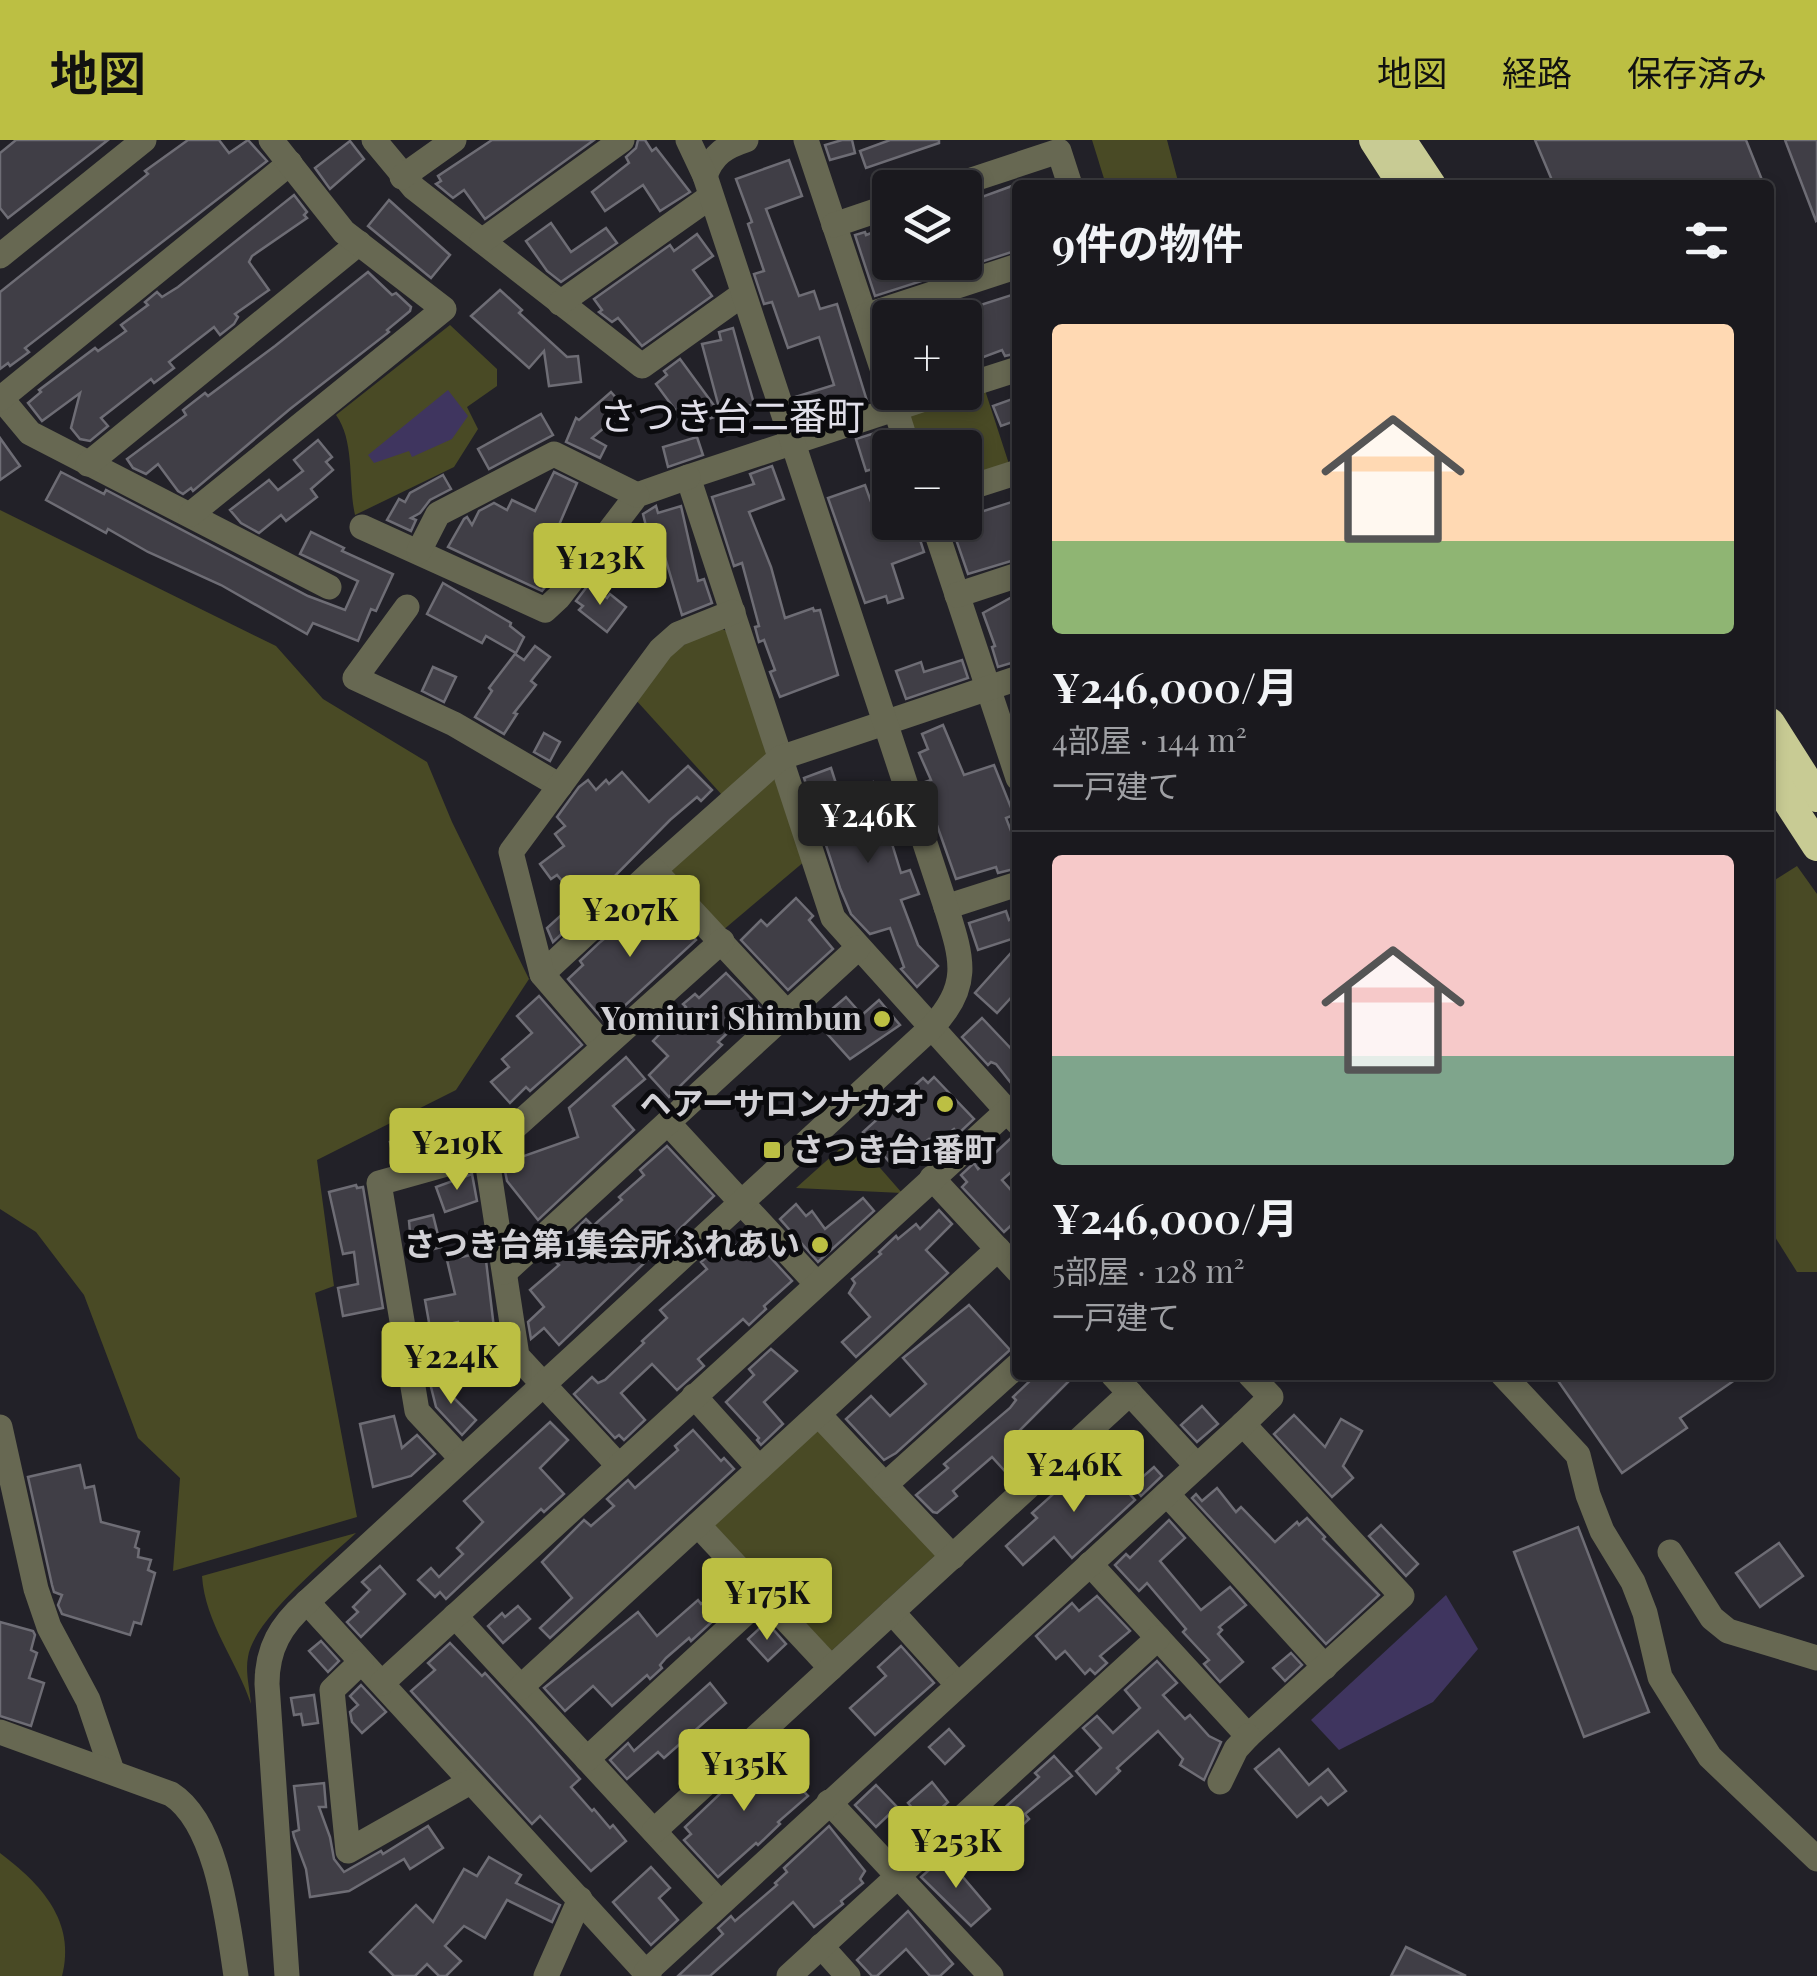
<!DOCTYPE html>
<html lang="ja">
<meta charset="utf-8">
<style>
body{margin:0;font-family:"Playfair Display","Noto Sans JP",serif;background:#27262b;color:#f1f3f6;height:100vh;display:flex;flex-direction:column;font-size:38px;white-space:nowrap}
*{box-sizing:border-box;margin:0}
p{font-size:32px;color:#9fa0a4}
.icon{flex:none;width:55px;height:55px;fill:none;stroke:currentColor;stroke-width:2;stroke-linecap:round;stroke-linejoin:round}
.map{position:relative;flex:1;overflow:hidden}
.details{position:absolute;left:1012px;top:40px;width:762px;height:1200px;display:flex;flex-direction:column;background:#1a191e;border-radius:10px;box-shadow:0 5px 15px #0003,0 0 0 2px #38383c}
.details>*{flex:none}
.tools{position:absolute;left:872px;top:30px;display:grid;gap:20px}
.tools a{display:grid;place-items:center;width:110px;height:110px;border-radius:10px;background:#1a191e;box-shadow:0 5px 15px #0003,0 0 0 2px #38383c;font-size:50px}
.price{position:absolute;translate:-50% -85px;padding:0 22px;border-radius:10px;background:#bcbf43;color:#111;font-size:32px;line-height:65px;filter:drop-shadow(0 2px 5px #0008)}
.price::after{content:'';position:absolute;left:50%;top:60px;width:30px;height:22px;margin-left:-15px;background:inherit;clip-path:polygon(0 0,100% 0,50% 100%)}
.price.current{background:#222;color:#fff}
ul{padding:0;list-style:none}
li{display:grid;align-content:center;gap:20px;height:530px;padding:0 40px}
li+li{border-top:2px solid #38383c}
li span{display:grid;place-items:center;height:310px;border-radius:10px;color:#555}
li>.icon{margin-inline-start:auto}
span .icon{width:180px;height:180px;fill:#fffc;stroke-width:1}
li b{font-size:42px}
h2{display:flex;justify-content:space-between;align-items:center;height:120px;padding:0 40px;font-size:42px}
header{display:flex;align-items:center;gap:60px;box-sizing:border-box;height:140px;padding:0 50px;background:#bcbf43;color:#111}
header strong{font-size:48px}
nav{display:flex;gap:55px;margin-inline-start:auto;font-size:35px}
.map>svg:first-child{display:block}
.green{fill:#494a25}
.water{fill:#3f355f}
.building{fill:#403e46;stroke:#6e6d75;stroke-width:2.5}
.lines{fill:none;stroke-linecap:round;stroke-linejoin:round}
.minor{stroke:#676852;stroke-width:25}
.highway{stroke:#c8cb94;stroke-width:30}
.poi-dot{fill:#bcbf43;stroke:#0b0b0e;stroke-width:4}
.labels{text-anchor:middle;stroke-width:10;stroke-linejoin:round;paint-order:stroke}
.poi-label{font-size:32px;font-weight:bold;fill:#d2d1d6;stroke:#0b0b0e;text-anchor:end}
.quarter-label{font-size:38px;fill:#e1dfe9;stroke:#0b0b0e}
</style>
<header>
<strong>地図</strong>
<nav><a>地図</a><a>経路</a><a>保存済み</a></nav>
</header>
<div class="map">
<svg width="1817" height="1836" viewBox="0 0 1817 1836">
<rect width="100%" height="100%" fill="#222128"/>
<g class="green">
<path d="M1092 0H1167L1179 45H1106Z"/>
<path d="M450 185 497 229V246L467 267 478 289 454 327 355 375C348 343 355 301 336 275Z"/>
<path d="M984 247 1009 324 965 339V308L918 307 908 279 912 271Z"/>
<path d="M0 370 276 506 323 559 427 622 452 682 529 839 456 950 317 1020 334 1146 315 1153 357 1377 173 1431 180 1338 138 1298 84 1155 36 1092 0 1069Z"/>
<path d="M719 487 728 492 767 610 765 618 722 655 635 559C662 521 677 504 719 487Z"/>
<path d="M770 639 778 641 805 721 722 791 670 730Z"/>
<path d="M1797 726 1817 754V1132H1797L1770 1089V743Z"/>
<path d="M853 997 902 1053 796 1048Z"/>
<path d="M814 1285 939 1412 827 1515 711 1382Z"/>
<path d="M356 1393C328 1419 253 1480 248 1517 245 1532 250 1550 251 1564 237 1521 205 1483 202 1436Z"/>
<path d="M0 1713C41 1744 76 1781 62 1836H0Z"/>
</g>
<g class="water">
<path d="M448 250 468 276 452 299 412 317 409 311 374 323 368 315Z"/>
<path d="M1446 1455 1478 1509 1433 1562 1339 1610 1311 1580Z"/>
</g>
<g class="building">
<path d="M16 0H108L8 78 0 68V13Z"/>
<path d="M188 0H219L229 13 248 0 267 21 25 208 29 212 10 226 8 223 0 229V152L148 34 145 31Z"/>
<path d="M492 0H594L485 79 464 50 453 58 436 44 441 41 438 36Z"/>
<path d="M638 0H645L652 11 656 8 690 52 660 71 643 45 605 71 592 52 629 23 626 17 636 8Z"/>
<path d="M842 0H852L855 13 830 20 825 5Z"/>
<path d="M890 0H939V3L866 28 860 11Z"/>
<path d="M1535 0H1746L1764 45H1554Z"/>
<path d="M1785 0H1817V80L1816 81Z"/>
<path d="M350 1 364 19 330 49 315 28Z"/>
<path d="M789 20 802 56 766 69 799 156 814 151 820 169 837 164 867 261 803 282 795 257 834 245 819 197 788 208 772 162 764 164 754 134 764 131 748 84 752 82 736 39Z"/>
<path d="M1012 46 1013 51 1018 50V110L875 156 855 95 865 92 866 95 890 86V127L902 122H966L965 63Z"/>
<path d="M294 55 307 72 304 75 307 78 252 116 249 122 269 150 235 174 238 177 234 184 220 195 214 187 169 222 174 228 154 243 151 239 101 278 108 286 90 301 80 299 71 288 80 253 42 281 28 263 41 252 39 250 95 208 98 211 126 191 121 185 148 165 145 162 157 152 162 157 178 147Z"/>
<path d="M389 60 450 115 431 138 368 86Z"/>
<path d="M551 83 571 112 606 88 617 103 561 142 547 131 526 101Z"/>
<path d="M697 94 713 116 693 130 712 156 642 206 618 178 612 182 599 172 602 170 594 159 670 105 674 111Z"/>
<path d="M368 132 392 155 396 153 411 167 410 171 387 190 389 192 290 269 193 351 191 348 183 354 178 351 158 324 146 334 133 328 127 319 186 275 183 270 205 253 208 256 275 206Z"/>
<path d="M500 150 522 170 519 173 567 217 578 216 581 242 549 246 544 211 529 228 471 176Z"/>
<path d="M1018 153V213L1005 216 1002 210 965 224V170Z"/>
<path d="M733 188 754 264 687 286 656 244 667 235 664 231 680 219 721 275 702 204 721 200 719 192Z"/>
<path d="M611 252 626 269 592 298 606 306 600 318 566 302 576 278 579 280Z"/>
<path d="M1018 257V280L1001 286 993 266Z"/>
<path d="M541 274 553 295 489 329 478 309Z"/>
<path d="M878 292 880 298 887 296 890 324 866 331 856 299Z"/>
<path d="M697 297 703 315 668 327 663 307Z"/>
<path d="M0 298 20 326 0 340Z"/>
<path d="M318 300 332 317 326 322 333 330 311 349 317 357 286 381 281 375 259 393 241 383 230 370 269 340 278 350 303 331 294 320Z"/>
<path d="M772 326 784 359 749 372 771 427 785 478 813 468 814 471 820 470 838 535 780 557 770 532 775 530 764 500 759 502 755 487 759 486 742 423 734 426 712 357 754 344 750 334Z"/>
<path d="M61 332 104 354 106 350 308 456 345 470 358 441 300 414 311 392 344 408 342 411 393 434 376 471 371 469 358 501 313 483 307 494 221 445 148 412 108 389 106 393 46 360Z"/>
<path d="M554 332 577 343 559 385 573 391 557 423 562 426 542 451 448 407 464 379 467 377 472 385 479 371 494 363 507 370 512 360 535 371Z"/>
<path d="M443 335 451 349 430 360 420 373 411 378 416 380 411 391 387 380 399 359 405 362 410 353Z"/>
<path d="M865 345 884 398 916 387 924 412 892 424 903 458 888 463 886 456 865 463 828 358Z"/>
<path d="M1018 360V419L968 434 950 382H965V377Z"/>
<path d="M656 366 658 373 681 366 698 441 704 439 712 463 682 475 662 407 637 430 622 414 647 390 643 374Z"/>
<path d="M443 443 511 483 510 486 524 497 516 513 486 496 482 503 427 474Z"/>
<path d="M589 444 607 458 610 454 626 467 607 492 579 470 583 466 576 461Z"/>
<path d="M1014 456 1018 465V521L998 527 992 507 995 506 983 473Z"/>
<path d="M535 506 550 517 531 541 536 545 514 573 517 574 504 594 475 577 492 551 489 548 515 514 524 520Z"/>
<path d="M962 520 968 538 906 559 896 531 921 522 924 532Z"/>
<path d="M433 527 456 537 444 562 422 551Z"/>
<path d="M943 585 964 635 994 625 1014 675 1006 678 1018 709V728L998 733 996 727 956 739 922 643 931 640 919 613 928 609 922 594Z"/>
<path d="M544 593 560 602 550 621 534 612Z"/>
<path d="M688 626 712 650 701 661 697 657 670 680 597 754 600 758 553 802 547 788 578 760 557 735 551 739 540 724 564 706 555 694 565 686 557 677 579 647 588 640 596 650 606 640 609 644 622 632 649 662Z"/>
<path d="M831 628 839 653 873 642 901 733 910 730 919 754 901 760 918 805 938 826 917 847 901 829 904 827 890 788 870 794 851 774 840 748 804 638Z"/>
<path d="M796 758 813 776 809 780 833 809 788 850 741 800 761 780 767 786Z"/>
<path d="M658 759 696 800 606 883 568 839 583 825 580 821 599 803 625 782 628 786Z"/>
<path d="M1006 771 1009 780 1018 776V797L978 810 969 783Z"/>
<path d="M1018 805V850L997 873 975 853Z"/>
<path d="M726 833 760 868 746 882 742 879 718 902 722 905 669 957 649 935 668 916 653 901 686 867 683 864 695 854 699 858Z"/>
<path d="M539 856 582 905 530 951 526 947 510 963 491 942 509 927 502 919 532 893 517 876Z"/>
<path d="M846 857 862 875 879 860 900 885 850 919 822 888 837 874 832 869Z"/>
<path d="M982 878 1018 916V952L996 924 991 922 988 925 962 897Z"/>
<path d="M626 917 645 939 613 966 634 990 538 1080 507 1041 505 1031 521 1017 578 997 569 968Z"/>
<path d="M934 937 974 979 958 994 954 989 934 1005 929 999 894 1027 863 992 923 938 928 943Z"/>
<path d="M450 973 461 1003 394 1022 390 1002 429 993 425 980Z"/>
<path d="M1011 998 1018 999V1026L1002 1040 1018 1058V1079L1004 1092 962 1047 967 1042 961 1035 974 1023 978 1029Z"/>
<path d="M667 1006 714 1056 559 1205 544 1188 531 1199 528 1182 544 1167 530 1150 559 1125 555 1121 580 1097 575 1090 586 1079 593 1086 622 1060 619 1057 644 1035 640 1030Z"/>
<path d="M472 1034 477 1061 445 1072 436 1047Z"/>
<path d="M356 1045 357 1048 363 1047 383 1168 343 1176 338 1148 358 1144 354 1112 343 1114 329 1052Z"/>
<path d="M863 1058 874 1071 818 1122 780 1079 796 1064 806 1076 812 1071 825 1089Z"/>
<path d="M939 1070 952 1084 926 1110 948 1133 856 1217 842 1202 870 1177 849 1153 855 1143 852 1139 881 1114 879 1112 896 1096 898 1099 916 1084 920 1089Z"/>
<path d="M433 1075 441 1107 412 1115 409 1081Z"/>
<path d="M749 1094 792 1141 764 1166 766 1169 749 1185 743 1179 698 1219 704 1226 677 1250 652 1224 621 1253 645 1280 624 1300 619 1295 615 1298 574 1254 592 1237 598 1243 605 1240 644 1203 642 1201 667 1178 660 1170 707 1129 701 1122 714 1110 722 1118Z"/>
<path d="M485 1112 498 1222 465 1228 458 1182 430 1188 425 1160 455 1154 447 1120Z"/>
<path d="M969 1165 1010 1210 896 1313 884 1320 846 1279 871 1256 890 1276 926 1244 903 1218Z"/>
<path d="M771 1209 797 1231 764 1262 783 1284 761 1305 757 1300 759 1298 726 1262 754 1235 749 1229Z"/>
<path d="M427 1231 476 1280 462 1295 436 1267Z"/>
<path d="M1036 1235H1075L1018 1292 1039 1315 1012 1339 992 1317 953 1351 957 1356 937 1373 933 1372 916 1355 948 1328 944 1324 1010 1268 1016 1260 1013 1257Z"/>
<path d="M1554 1235H1742L1680 1278 1687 1288 1622 1333Z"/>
<path d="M1202 1266 1218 1284 1197 1302 1181 1285Z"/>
<path d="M1294 1275 1325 1307 1341 1279 1362 1291 1343 1326 1353 1338 1332 1357 1274 1294Z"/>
<path d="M394 1276 402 1308 417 1295 435 1314 411 1336 373 1347 360 1284Z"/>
<path d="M550 1282 568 1300 540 1328 564 1354 544 1372 541 1369 446 1459 440 1452 435 1457 418 1440 431 1428 439 1437 463 1414 457 1408 483 1382 464 1361Z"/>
<path d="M693 1290 721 1321 724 1318 734 1329 550 1498 540 1488 572 1458 542 1422 584 1380 591 1386 614 1366 607 1359 628 1340 635 1348 678 1310 675 1306Z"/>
<path d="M1100 1321 1135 1360 1072 1418 1054 1397 1023 1425 1006 1406 1037 1378 1032 1373 1061 1347 1065 1352Z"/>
<path d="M80 1325 85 1348 94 1346 101 1382 139 1392 135 1407 139 1409 138 1417 151 1420 148 1430 155 1433 141 1484 134 1482 130 1495 62 1474 58 1465 62 1455 54 1452 52 1445 28 1337Z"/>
<path d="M1154 1327 1162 1336 1141 1356 1132 1346Z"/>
<path d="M1217 1348 1236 1372 1241 1367 1275 1402 1297 1382 1299 1385 1307 1378 1325 1397 1323 1399 1379 1455 1326 1504 1192 1358 1196 1354 1202 1361Z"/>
<path d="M1169 1380 1185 1398 1160 1421 1201 1470 1230 1447 1246 1465 1219 1487 1222 1490 1218 1494 1243 1522 1220 1542 1204 1524 1209 1520 1183 1492 1186 1489 1147 1443 1139 1451 1115 1425 1126 1414 1130 1418Z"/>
<path d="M1381 1385 1418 1424 1406 1436 1369 1396Z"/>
<path d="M1578 1387 1649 1572 1584 1597 1514 1412Z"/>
<path d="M1779 1403 1803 1436 1760 1467 1736 1433Z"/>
<path d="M380 1426 405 1454 361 1497 347 1482 358 1472 353 1467 370 1450 362 1442Z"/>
<path d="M727 1441 740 1456 691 1501 689 1498 666 1518 660 1525 662 1528 650 1539 647 1535 612 1566 593 1546 565 1571 544 1548 638 1472 657 1496 698 1460 701 1464Z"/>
<path d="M1097 1456 1130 1491 1100 1516 1107 1523 1095 1534 1090 1529 1085 1534 1065 1511 1056 1519 1036 1496 1072 1463 1079 1471Z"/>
<path d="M518 1466 530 1479 503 1503 488 1486 502 1473 505 1477Z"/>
<path d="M0 1482 33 1491 35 1495 31 1510 37 1513 29 1538 44 1543 31 1586 0 1576Z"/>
<path d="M761 1487 765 1492 771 1487 786 1504 768 1521 748 1499Z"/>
<path d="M321 1501 339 1521 328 1532 309 1511Z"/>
<path d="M450 1503 482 1536 485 1533 531 1583 580 1639 571 1647 592 1671 594 1669 610 1688 613 1685 626 1701 591 1731 540 1676 532 1684 411 1551 435 1530 428 1523Z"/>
<path d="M901 1506 934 1543 875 1595 850 1568 886 1536 878 1527Z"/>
<path d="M1291 1513 1302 1525 1285 1541 1273 1528Z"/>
<path d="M1157 1521 1177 1543 1163 1555 1185 1579 1190 1575 1209 1596 1221 1602 1204 1640 1180 1625 1183 1619 1158 1591 1117 1628 1120 1631 1096 1654 1076 1631 1101 1608 1083 1588 1097 1576 1113 1593 1140 1568 1125 1550Z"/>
<path d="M710 1543 726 1563 664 1618 658 1612 627 1639 610 1620 628 1603 634 1611Z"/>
<path d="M361 1545 386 1572 362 1593 352 1582 350 1572 358 1565 350 1556Z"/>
<path d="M314 1555 318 1583 303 1585 301 1574 294 1575 291 1558Z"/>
<path d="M949 1589 964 1606 945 1624 929 1607Z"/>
<path d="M1279 1609 1309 1645 1328 1629 1346 1651 1328 1665 1321 1657 1297 1677 1255 1629Z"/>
<path d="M765 1611 808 1656 778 1682 780 1684 758 1705 756 1703 718 1737 684 1700 691 1694 685 1687Z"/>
<path d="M1054 1616 1072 1636 1025 1674 1029 1679 1009 1698 992 1679 1039 1637 1035 1633Z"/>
<path d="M932 1642 948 1662 925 1683 908 1663Z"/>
<path d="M324 1643 326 1667H319L330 1697 334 1719 344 1732 381 1711 383 1714 428 1686 443 1708 410 1729 404 1719 349 1751 310 1757 306 1729 294 1697 293 1692 299 1690 294 1646Z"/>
<path d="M876 1645 897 1667 876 1687 855 1665Z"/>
<path d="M829 1686 865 1731 860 1739 863 1743 841 1761 843 1764 814 1787 793 1762 710 1836H678L723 1794 718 1788 731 1776 735 1781 777 1745 775 1743 787 1732 784 1728Z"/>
<path d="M945 1716 990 1769 971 1786 921 1737Z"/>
<path d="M489 1717 521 1735 516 1743 560 1765 552 1782 507 1760 485 1798 464 1786 445 1806 461 1821 446 1836H439L427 1824 415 1836H394L370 1812 416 1765 433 1782 464 1729 477 1736Z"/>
<path d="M651 1727 670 1748 659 1758 678 1780 651 1805 613 1762Z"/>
<path d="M908 1771 953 1824 940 1836H930L906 1809 877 1836H872L857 1820Z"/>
<path d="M1406 1807 1466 1836H1391Z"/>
</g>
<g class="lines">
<g class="minor">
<path d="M374 0 414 48 642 226 743 154"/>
<path d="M806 0 890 252"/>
<path d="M705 36C713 14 725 7 746 0"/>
<path d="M402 37 454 0"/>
<path d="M947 48 1059 11 1070 45"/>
<path d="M834 85 890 66"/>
<path d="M482 101 622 0"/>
<path d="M0 116 144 0"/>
<path d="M560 163 710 57"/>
<path d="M865 176 1018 126"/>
<path d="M965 246 1018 229"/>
<path d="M946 252 688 337 833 778 1018 983"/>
<path d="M891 255 908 308"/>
<path d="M0 257 30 293 329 447"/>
<path d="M0 259 290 23"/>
<path d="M88 324 359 103"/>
<path d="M965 349 1018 332"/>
<path d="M191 374 444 169 344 92 271 0"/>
<path d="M933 382 1018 638"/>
<path d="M362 387 545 470 559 457 637 355 688 337"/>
<path d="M419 411 438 374 554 314 637 355"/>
<path d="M957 455 1018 435"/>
<path d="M407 467 355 538 454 584 560 646"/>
<path d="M654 730 780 618 1018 538"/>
<path d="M946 767 1018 744"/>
<path d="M542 834 654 730 787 873"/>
<path d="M603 905 542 834 511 712 661 509 678 494 733 472"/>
<path d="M668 983 816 1143"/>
<path d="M486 1013 517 1216 619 1326"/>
<path d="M932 1038 1018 1131"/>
<path d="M505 1132 858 808"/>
<path d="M1113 1235 1197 1326"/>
<path d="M1503 1235 1578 1315 1588 1355 1602 1391 1633 1442 1645 1473 1660 1537 1710 1617 1817 1719"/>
<path d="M694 1256 759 1328"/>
<path d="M819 1275 953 1417"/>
<path d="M0 1287 36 1449 49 1487 88 1560 112 1631"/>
<path d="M462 1319 417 1271 379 1043 486 1013 722 801"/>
<path d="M885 1345 1018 1225"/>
<path d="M1167 1354 1325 1527"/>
<path d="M698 1385 831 1528"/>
<path d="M1670 1412 1712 1478 1728 1491 1817 1518"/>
<path d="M1090 1424 1248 1596 1402 1456 1243 1284"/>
<path d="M307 1462 649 1836"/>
<path d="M892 1472 958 1545"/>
<path d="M455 1476 720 1763"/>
<path d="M361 1522 332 1550 348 1711 470 1642"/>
<path d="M382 1543 1007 971"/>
<path d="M521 1547 998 1109"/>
<path d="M0 1592 171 1654C218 1684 228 1784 236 1836"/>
<path d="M587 1619 764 1456"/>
<path d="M1220 1642 1236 1609 1248 1596"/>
<path d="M829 1662 991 1836"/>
<path d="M654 1691 1130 1253"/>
<path d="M821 1806 848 1836"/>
<path d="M646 1832 1243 1284 1271 1257 1250 1235"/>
<path d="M287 1836 267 1544C267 1508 281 1485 307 1462L931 888C972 846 962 818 946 767L705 36 688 0"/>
<path d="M546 1836 580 1759"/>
<path d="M789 1836 1158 1498"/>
</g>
<g class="highway">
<path d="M1374 0 1403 45"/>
<path d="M1401 0 1431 45"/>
<path d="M1770 583 1817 657"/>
<path d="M1770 634 1817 706"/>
</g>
</g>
<g class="poi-dot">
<circle cx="882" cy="879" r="10"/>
<circle cx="945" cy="964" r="10"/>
<rect x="762" y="1000" width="20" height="20" rx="5"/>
<circle cx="820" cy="1105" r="10"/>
</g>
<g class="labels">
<g class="poi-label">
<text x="862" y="890">Yomiuri Shimbun</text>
<text x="925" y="975">ヘアーサロンナカオ</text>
<text x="792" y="1021" text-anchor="start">さつき台1番町</text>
<text x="800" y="1116">さつき台第1集会所ふれあい</text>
</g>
<g class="quarter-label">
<text x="732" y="290">さつき台二番町</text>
</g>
</g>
</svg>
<div class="tools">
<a><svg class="icon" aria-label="layers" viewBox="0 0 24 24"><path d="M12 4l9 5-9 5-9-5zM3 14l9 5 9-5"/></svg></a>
<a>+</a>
<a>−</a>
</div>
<b class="price" style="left:600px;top:468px">¥123K</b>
<b class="price current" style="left:868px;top:726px">¥246K</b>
<b class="price" style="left:630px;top:820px">¥207K</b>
<b class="price" style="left:457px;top:1053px">¥219K</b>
<b class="price" style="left:451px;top:1267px">¥224K</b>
<b class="price" style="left:1074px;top:1375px">¥246K</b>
<b class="price" style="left:767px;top:1503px">¥175K</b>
<b class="price" style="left:744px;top:1674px">¥135K</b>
<b class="price" style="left:956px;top:1751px">¥253K</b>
<section class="details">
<h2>9件の物件<svg class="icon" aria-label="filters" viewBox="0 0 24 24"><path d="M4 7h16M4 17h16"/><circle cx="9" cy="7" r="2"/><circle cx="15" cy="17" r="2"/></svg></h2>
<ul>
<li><span style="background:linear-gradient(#ffd9b3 70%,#8fb573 0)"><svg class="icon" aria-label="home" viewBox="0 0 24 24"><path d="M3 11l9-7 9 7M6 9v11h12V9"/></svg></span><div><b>¥246,000/月</b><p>4部屋 · 144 m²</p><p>一戸建て</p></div></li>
<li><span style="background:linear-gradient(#f6c9c9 65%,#7fa58c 0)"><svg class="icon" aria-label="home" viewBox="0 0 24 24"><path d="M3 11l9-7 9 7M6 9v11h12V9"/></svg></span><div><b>¥246,000/月</b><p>5部屋 · 128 m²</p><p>一戸建て</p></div></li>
</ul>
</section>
</div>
